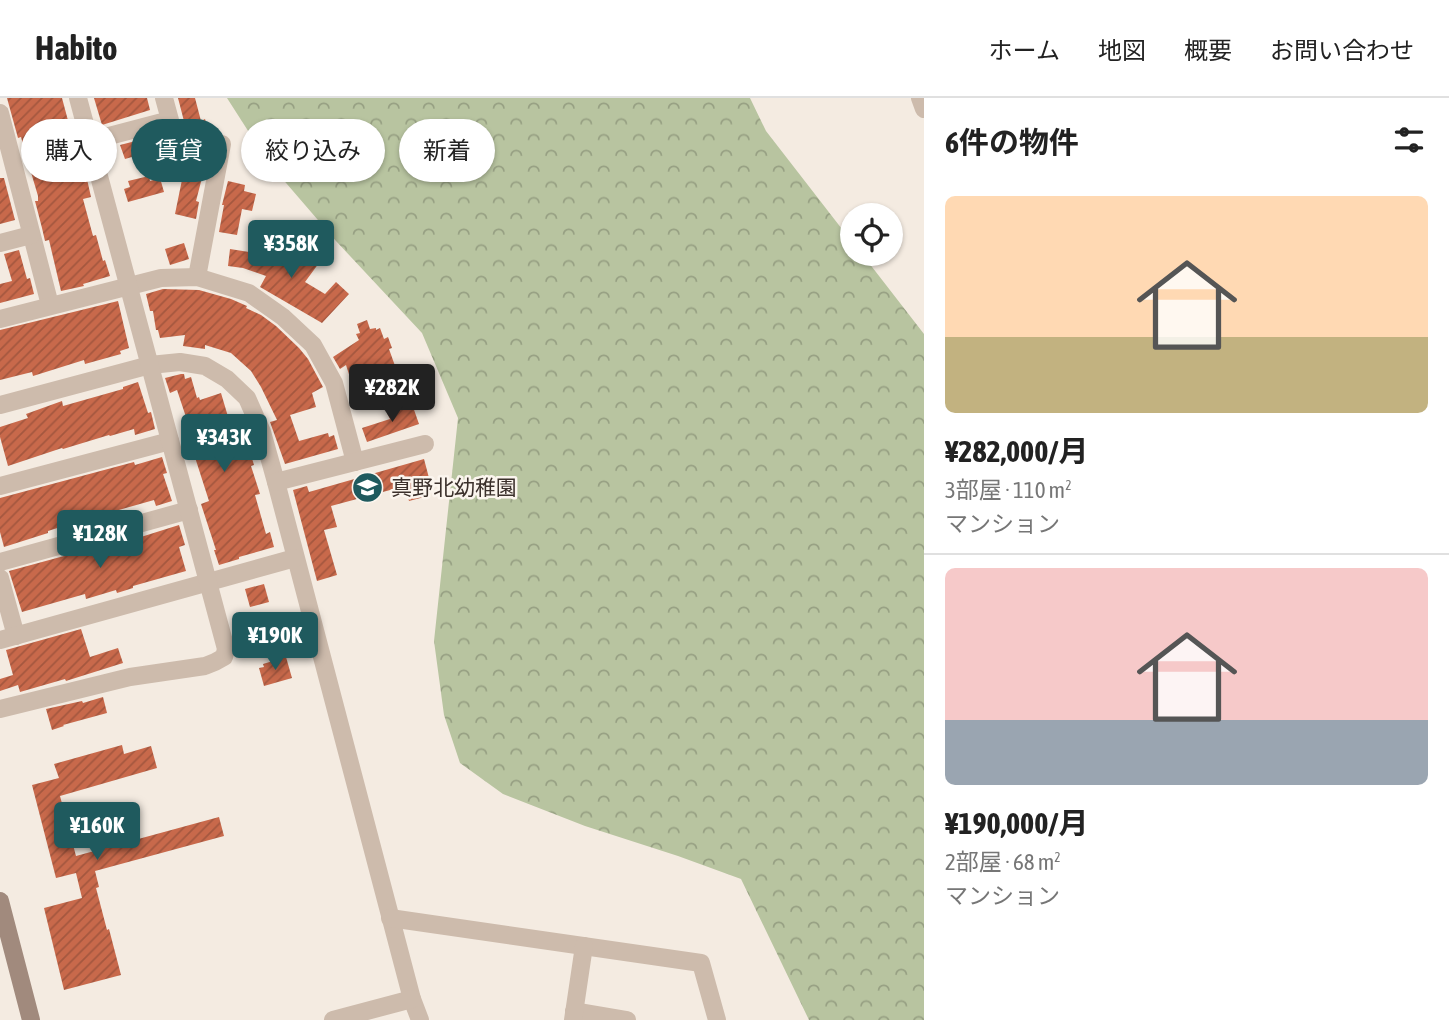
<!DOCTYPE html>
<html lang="ja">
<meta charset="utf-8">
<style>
body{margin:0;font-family:"Asap Condensed","Noto Sans JP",sans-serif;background:#f2f2f2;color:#222;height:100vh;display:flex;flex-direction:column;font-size:26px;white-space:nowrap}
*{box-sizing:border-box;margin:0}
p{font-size:23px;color:#767676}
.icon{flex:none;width:38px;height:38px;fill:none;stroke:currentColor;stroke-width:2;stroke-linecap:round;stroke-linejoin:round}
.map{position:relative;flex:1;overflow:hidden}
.drawer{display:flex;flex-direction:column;background:#fff;width:525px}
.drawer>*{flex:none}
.guide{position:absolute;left:21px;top:21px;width:665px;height:63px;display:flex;gap:14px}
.buttons{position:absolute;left:840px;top:105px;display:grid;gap:14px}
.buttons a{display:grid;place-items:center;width:63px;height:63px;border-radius:50%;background:#fff;box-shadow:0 2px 5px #0004;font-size:35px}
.price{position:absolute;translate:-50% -60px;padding:0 16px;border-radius:7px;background:#1f5a5e;color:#fff;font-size:23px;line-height:46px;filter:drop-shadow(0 2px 4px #0008)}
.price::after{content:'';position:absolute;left:50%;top:42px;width:21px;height:16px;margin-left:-10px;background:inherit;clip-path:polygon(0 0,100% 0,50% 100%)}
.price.on{background:#222;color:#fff}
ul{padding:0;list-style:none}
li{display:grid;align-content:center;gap:14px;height:371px;padding:0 21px}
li+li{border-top:2px solid #e0e0e0}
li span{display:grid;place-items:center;height:217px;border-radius:10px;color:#555}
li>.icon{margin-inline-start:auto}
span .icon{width:126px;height:126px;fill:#fffc;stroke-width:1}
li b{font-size:30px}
h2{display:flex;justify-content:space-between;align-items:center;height:84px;padding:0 21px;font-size:30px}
.pill{padding:0 24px;border-radius:32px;background:#fff;box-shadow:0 2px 5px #0004;font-size:24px;line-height:63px}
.pill.on{background:#1f5a5e;color:#fff}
header{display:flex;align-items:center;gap:42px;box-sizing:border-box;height:98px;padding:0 35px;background:#fff;border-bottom:2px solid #e0e0e0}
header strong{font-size:33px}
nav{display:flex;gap:38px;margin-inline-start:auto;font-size:24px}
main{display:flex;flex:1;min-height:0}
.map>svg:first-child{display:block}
.forest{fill:url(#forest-crowns)}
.building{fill:url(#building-hatch)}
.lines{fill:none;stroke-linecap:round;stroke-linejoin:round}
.street{stroke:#cdbbac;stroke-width:18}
.secondary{stroke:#a18a7d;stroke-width:18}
.labels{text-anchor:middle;stroke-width:5;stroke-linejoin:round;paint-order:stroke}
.poi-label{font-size:21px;fill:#3b302b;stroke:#fbf5ee;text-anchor:start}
</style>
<header>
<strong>Habito</strong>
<nav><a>ホーム</a><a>地図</a><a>概要</a><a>お問い合わせ</a></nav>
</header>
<main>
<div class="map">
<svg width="924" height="922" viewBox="0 0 924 922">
<defs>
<pattern id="forest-crowns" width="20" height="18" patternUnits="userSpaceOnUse" patternTransform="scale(1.75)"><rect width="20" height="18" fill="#b8c4a0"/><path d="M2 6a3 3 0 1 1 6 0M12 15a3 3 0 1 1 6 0" fill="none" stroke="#97a083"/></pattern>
<pattern id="building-hatch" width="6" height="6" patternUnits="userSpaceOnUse" patternTransform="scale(1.75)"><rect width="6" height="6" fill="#c8694b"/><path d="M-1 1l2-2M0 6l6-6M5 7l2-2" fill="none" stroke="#a4573f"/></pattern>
</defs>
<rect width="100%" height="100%" fill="#f4ebe1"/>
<path class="forest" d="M227 0H750L766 33 852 144V156H862L924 236V922H809L741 781 678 758 585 728 503 696 460 665 444 617 434 543 458 320 422 235 336 143 268 64Z"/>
<g class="building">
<path d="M7 0H62L78 60 82 59 91 99 83 101 93 138 96 137 103 163 105 162 110 178 83 186 84 188 61 193 49 142 45 143 42 130 35 103H38V98L28 64 21 39 18 40Z"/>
<path d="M94 0H147L150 12 102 27Z"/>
<path d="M178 0H195L201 23 205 21 210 37 187 44 182 28 185 27Z"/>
<path d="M159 37 164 54 143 60 142 56 125 61 120 47Z"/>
<path d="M184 72 203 76 196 103 199 104 196 121 175 116Z"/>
<path d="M149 78 150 83 160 80 164 94 128 104 124 91 130 89 128 83Z"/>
<path d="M0 80H4L15 122 0 126Z"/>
<path d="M228 83 245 87 244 93 256 96 252 113 242 111 237 137 219 134 224 107H222Z"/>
<path d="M277 142 306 159 307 157 319 165 305 184 325 196 336 184 349 196 322 225 260 189 266 178 243 170 228 168 230 151 249 154 266 160Z"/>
<path d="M184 145 189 161 170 167 165 151Z"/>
<path d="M19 152 27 181 30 180 34 196 0 205V186L12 183 4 156Z"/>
<path d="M163 191 199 192 231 201 247 208 246 210 261 217 276 228 299 250 308 261 323 289 312 295 316 309 290 317 299 343 328 335 329 339 334 337 338 351 285 366 270 324 277 322 261 289 251 273 231 255 205 247V251L183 248 185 237 160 240 158 232H156L153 213H150L146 196Z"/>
<path d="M118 203 129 250 120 253 121 256 85 266 84 262 33 278 32 274 0 282V232Z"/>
<path d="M367 222 370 231 376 230V232L380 230 384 241 388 239 392 250 389 251 399 279 355 295 346 267 340 271 333 259 359 242 356 236 360 235 357 226Z"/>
<path d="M181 276H184L185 281 191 279 197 300 199 299 200 302 221 295 229 322 242 318 250 337 245 338 254 367 251 368 260 396 255 397 266 436 270 434 274 449 239 459V461L219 467 214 452H216L201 406 209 403 192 350 196 349 177 292 170 295 165 280Z"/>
<path d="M138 284 148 315 151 314 155 331 135 337 134 331 110 338 109 337 63 351 62 350 8 368 0 339V329L28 320 26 316 62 303 63 308 123 291V289Z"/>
<path d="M412 306 419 326 367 344 362 330 390 321 387 315Z"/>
<path d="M162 359 167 375 163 376 172 403 156 408 154 402 73 425 48 433V435L4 449 0 434V400L134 364 135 367Z"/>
<path d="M424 361 429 380 423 382 428 398 409 403 405 388 331 408 337 429 324 432 337 477 317 483 293 392 307 388 309 394Z"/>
<path d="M179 427 185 447 179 449 186 473 133 488V490L117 495 116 492 86 501 85 496 22 514 9 473 75 455V457L105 448 106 450Z"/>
<path d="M264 486 269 504 250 509 245 491Z"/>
<path d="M287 526 291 541 272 546 268 531Z"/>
<path d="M81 531 90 559 118 550 123 565 69 582 66 583 65 581 20 594 18 587 0 593V581L13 577 6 552Z"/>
<path d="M286 559 292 580 264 588 259 570 264 569 263 566Z"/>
<path d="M103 599 107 615 63 627 64 628 52 632 46 611 82 603 83 605Z"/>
<path d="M122 647 124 656 151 648 157 670 60 698 76 758 219 719 224 738 95 773 99 789 96 790 107 832 109 831 121 877 64 892 44 810 82 800 76 775 56 780 32 687 59 680 54 666Z"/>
</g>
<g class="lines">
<g class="street">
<path d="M920 0 924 11"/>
<path d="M0 15 50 207"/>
<path d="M90 43 170 22 164 0"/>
<path d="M0 145 31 137"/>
<path d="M197 179 222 46"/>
<path d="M0 221 161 180 197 179 249 195 283 219 313 247 334 285 355 364"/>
<path d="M0 307 150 267 180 264 205 268 227 281 247 300 262 334 276 384 412 901 420 922"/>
<path d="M276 384 425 346"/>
<path d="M0 388 170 343"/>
<path d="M0 464 189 412"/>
<path d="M0 480 16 538"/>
<path d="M0 542 295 460"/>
<path d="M0 611 130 579 205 568 215 564 224 559 226 551 78 0"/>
<path d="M390 820 701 865 717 922"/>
<path d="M574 913 627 922"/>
<path d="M333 922 412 901"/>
<path d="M573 922 584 848"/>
</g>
<path class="secondary" d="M0 803 31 922"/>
</g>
<defs>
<symbol id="school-disc" viewBox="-11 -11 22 22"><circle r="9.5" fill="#1f5a5e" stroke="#fbf5ee"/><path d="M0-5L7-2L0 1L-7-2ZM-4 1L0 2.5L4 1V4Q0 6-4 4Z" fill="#fff"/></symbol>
</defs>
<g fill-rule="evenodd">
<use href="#school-disc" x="350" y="372" width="35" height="35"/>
</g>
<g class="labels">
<g class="poi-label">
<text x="391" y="397">真野北幼稚園</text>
</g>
</g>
</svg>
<div class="buttons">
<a><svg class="icon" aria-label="locate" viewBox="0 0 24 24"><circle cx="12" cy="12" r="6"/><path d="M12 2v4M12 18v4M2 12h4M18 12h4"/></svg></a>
</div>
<b class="price" style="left:291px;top:182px">¥358K</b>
<b class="price on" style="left:392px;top:326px">¥282K</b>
<b class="price" style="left:224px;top:376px">¥343K</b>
<b class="price" style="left:100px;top:472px">¥128K</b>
<b class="price" style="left:275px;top:574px">¥190K</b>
<b class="price" style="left:97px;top:764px">¥160K</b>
<div class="guide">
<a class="pill">購入</a>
<a class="pill on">賃貸</a>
<a class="pill">絞り込み</a>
<a class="pill">新着</a>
</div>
</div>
<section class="drawer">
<h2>6件の物件<svg class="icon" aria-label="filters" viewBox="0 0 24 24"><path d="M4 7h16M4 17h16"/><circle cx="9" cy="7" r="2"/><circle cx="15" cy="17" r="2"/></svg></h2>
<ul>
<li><span style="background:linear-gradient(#ffd9b3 65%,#c2b280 0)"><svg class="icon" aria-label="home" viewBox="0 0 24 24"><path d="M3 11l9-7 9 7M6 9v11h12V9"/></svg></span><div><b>¥282,000/月</b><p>3部屋 · 110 m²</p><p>マンション</p></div></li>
<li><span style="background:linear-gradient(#f6c9c9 70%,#9aa5b1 0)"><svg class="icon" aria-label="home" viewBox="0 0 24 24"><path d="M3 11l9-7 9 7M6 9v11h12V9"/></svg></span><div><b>¥190,000/月</b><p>2部屋 · 68 m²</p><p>マンション</p></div></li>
</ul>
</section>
</main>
